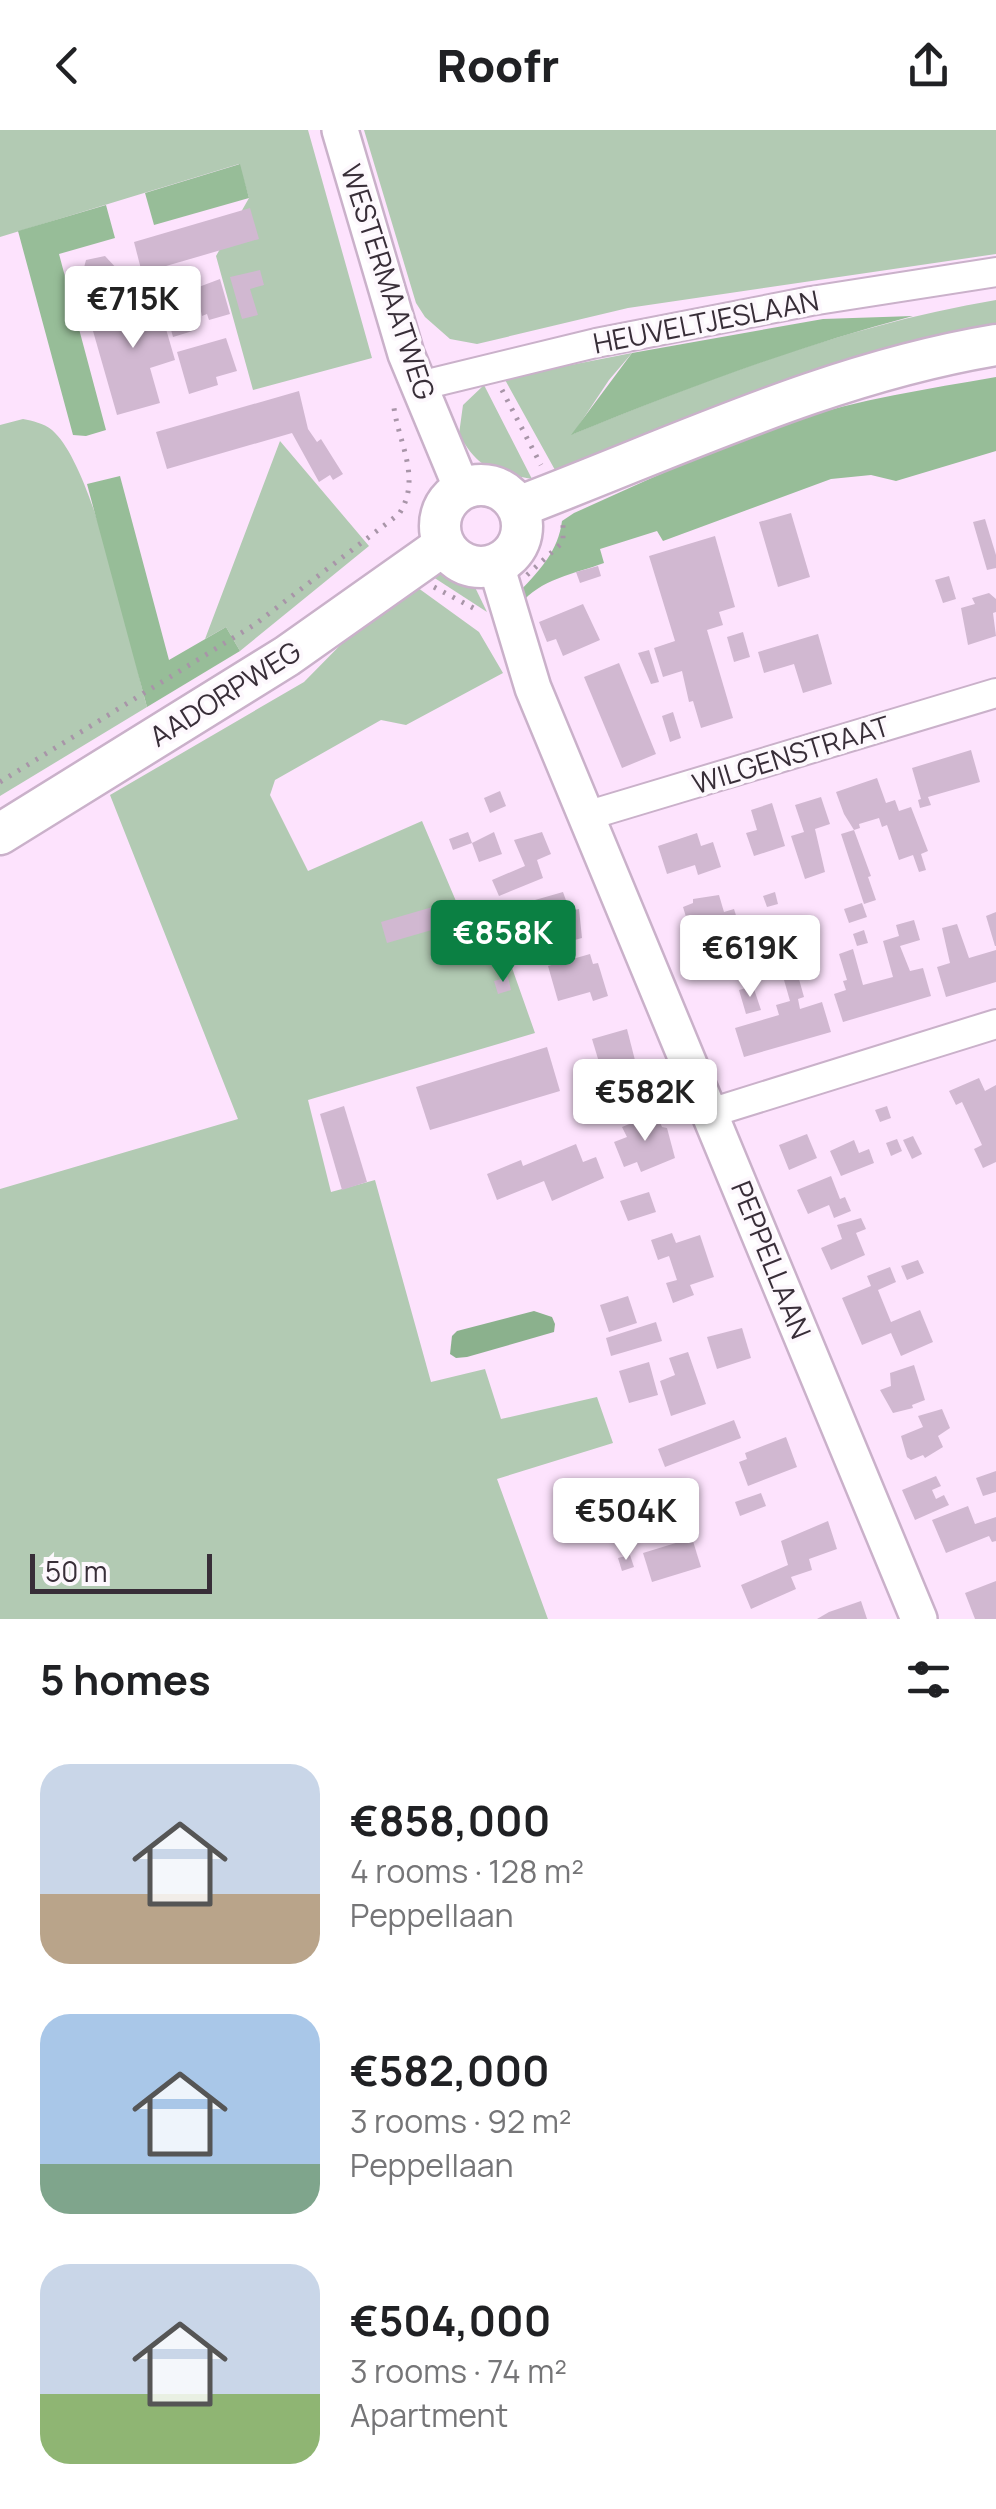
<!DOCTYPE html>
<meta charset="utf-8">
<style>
body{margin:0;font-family:Manrope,sans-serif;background:#f2f2f2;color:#202124;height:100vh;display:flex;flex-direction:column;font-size:38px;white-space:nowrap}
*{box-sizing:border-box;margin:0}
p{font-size:32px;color:#757577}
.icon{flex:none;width:55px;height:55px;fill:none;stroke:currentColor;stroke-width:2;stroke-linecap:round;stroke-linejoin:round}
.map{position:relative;height:1489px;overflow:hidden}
.side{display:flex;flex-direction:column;background:#fff;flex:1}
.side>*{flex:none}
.scale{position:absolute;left:30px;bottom:25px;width:182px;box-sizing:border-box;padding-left:10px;border:5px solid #382e38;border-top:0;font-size:28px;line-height:35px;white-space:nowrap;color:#382e38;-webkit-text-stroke:8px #fdf8fd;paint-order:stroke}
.price{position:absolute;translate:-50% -85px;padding:0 22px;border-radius:10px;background:#fff;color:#222;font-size:32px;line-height:65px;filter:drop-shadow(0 2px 5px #0008)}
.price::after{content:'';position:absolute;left:50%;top:60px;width:30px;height:22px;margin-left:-15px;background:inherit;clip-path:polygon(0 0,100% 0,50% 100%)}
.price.active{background:#0b8043;color:#fff}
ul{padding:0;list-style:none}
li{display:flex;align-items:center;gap:30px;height:250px;padding:0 40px}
li span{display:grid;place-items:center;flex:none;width:280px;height:200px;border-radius:30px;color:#555}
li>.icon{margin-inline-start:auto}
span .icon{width:120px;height:120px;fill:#fffc;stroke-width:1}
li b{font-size:42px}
h2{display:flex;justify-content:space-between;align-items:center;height:120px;padding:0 40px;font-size:42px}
header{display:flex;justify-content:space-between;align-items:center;height:130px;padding:0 40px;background:#fff;font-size:45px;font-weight:800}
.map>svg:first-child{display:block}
.green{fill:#b2cab3}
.forest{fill:#97bd98}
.water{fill:#8bb18d}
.building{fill:#d1b8d1}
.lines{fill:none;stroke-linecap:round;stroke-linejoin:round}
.minor-casing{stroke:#cab1ca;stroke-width:32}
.tertiary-casing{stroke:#cab1ca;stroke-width:40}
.secondary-casing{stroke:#cab1ca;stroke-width:45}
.path{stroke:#a895a8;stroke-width:5;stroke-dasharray:2.5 8;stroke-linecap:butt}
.minor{stroke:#fff;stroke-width:28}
.tertiary{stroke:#fff;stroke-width:35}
.secondary{stroke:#fff;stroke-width:40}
.labels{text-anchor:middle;stroke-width:8;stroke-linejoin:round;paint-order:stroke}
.street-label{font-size:28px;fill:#382e38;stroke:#fdf8fd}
</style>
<header><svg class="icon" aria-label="back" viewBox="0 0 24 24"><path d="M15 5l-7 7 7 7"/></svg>Roofr<svg class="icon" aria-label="share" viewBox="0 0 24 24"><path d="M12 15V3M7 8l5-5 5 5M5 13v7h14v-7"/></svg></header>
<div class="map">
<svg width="996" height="1489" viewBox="0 0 996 1489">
<rect width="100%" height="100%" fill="#fde3fd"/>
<g class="green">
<path d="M0 0H308L372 228 253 260 216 126 249 68 239 34 0 107Z"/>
<path d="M364 0H996V124L628 178 477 214 450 209 425 187 416 173Z"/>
<path d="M996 170V195C842 216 699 284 555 340L504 248 632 223 609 250 573 304C711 248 848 195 996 170Z"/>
<path d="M484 255 532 349C494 341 479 341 459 304L463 275Z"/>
<path d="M23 289C33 291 43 293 52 300 95 337 130 515 147 577L0 666V295Z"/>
<path d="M280 311 369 416 240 521 226 497 205 509Z"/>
<path d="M452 440 470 447 487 482 430 445Z"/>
<path d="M414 455 479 502 503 543 406 595 381 590 275 650 270 665 308 741 422 691 464 790 492 781 535 903 308 970 331 1062 375 1050 431 1252 485 1239 501 1289 597 1267 613 1313 497 1349 548 1489H0V1059L238 989 110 665 304 552 363 492Z"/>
</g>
<g class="forest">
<path d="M240 34 249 68 154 95 145 63Z"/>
<path d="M106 75 115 108 59 124 106 300 86 306 73 305 18 101Z"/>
<path d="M913 186C795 217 684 259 571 305L632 223 823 189Z"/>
<path d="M996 247V321L896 351 871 345 831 349 663 411 657 401 600 419 604 433C577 443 538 450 521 474L520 461C541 439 558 421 562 391L574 383C646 351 718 316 793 291 859 269 928 259 996 247Z"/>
<path d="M120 346 169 530 226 497 240 521 147 577 87 354Z"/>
</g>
<path class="water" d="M534 1181 552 1187 555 1194 554 1202 467 1227 456 1228 450 1224 452 1206 457 1201Z"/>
<g class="building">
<path d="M250 78 259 109 142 143 134 112Z"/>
<path d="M105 126 118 140 113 158 94 163 81 149 86 130Z"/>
<path d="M260 140 264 155 250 159 258 185 242 189 230 147Z"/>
<path d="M181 146 196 200 173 207 158 153Z"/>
<path d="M220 149 230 184 209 190 207 184 202 186 196 158Z"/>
<path d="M156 152 160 167 157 168 175 230 150 238 160 273 117 285 89 187 146 171 142 157Z"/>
<path d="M226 208 237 241 216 247 218 255 189 264 177 222Z"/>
<path d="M299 261 308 299 317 312 321 309 343 344 333 350 330 345 319 352 292 303 167 339 156 302Z"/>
<path d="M791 383 810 447 778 457 759 392Z"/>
<path d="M985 389 996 425V438L987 440 973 392Z"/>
<path d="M715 406 735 477 719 482 723 495 707 500 733 588 701 598 693 571 689 572 682 541 663 547 654 518 675 511 649 426Z"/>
<path d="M598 436 601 446 580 453 576 442Z"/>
<path d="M949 446 956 469 943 473 935 450Z"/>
<path d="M989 463 996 469V482L993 483 996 506 968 515 961 478 975 474 972 468Z"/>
<path d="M583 474 600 510 563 526 556 509 547 512 539 492Z"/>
<path d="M743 502 750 527 734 532 727 507Z"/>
<path d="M818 504 832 554 803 563 794 534 764 543 758 522Z"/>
<path d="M649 520 659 552 651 554 638 523Z"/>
<path d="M619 533 656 624 622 638 584 547Z"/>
<path d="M673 582 681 608 670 612 662 586Z"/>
<path d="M971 620 980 652 928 667 931 675 920 678 918 670 921 669 912 638Z"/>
<path d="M877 648 886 673 895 670 899 681 911 677 928 721 921 724 926 740 919 742 913 725 899 730 887 695 882 697 879 688 859 694 860 698 854 700 844 684 836 662Z"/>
<path d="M500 661 506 676 490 683 484 668Z"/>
<path d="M821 667 830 694 815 699 825 742 805 749 791 706 804 702 795 675Z"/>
<path d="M772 673 785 716 754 726 746 703 757 700 751 680Z"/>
<path d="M854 700 871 746 868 747 876 770 864 774 841 704Z"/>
<path d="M468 702 472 713 494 702 502 724 479 732 472 713 453 720 449 709Z"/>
<path d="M542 702 551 724 537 730 543 748 499 766 492 750 525 736 514 710Z"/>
<path d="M697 703 701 716 713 712 721 737 698 745 695 735 667 744 658 716Z"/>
<path d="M563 762 568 776 572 774 574 780 579 779 582 808 567 812 565 803 527 819 522 799 528 797 521 774Z"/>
<path d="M775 762 778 774 767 777 763 766Z"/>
<path d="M719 765 724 782 734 779 744 811 707 823 702 808 707 806 704 796 690 800 683 777 693 773V769Z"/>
<path d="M862 773 867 787 849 793 844 779Z"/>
<path d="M436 776 442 797 387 813 381 792Z"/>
<path d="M996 782V816H995L986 786Z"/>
<path d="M914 790 920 810 900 816 910 841 923 838 931 866 843 892 834 864 846 860 843 851 847 850 839 824 853 819 863 855 893 847 883 811 899 806 896 795Z"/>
<path d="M957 794 969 828 996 820V852L946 867 937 837 950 833 942 798Z"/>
<path d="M864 800 868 813 857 816 853 804Z"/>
<path d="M590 824 593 834 598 833 608 866 593 871 590 862 558 871 548 836Z"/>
<path d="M787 834 790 844 797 842 804 867 798 869 800 879 822 872 831 902 744 927 735 898 779 885 776 875 790 871 780 836Z"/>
<path d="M508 847 511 860 498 864 494 851Z"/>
<path d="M753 856 761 880 746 884 739 860Z"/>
<path d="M627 899 638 942 605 952 592 909Z"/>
<path d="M547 917 560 961 430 1000 416 957Z"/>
<path d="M979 948 985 961 996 955V1032L983 1038 974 1019 982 1015 962 972 956 975 949 961Z"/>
<path d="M344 976 367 1052 342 1060 320 984Z"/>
<path d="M887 976 891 988 880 992 875 980Z"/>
<path d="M656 983 662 997 667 998 675 1028 641 1042 637 1032 624 1037 614 1012 627 1007 622 997Z"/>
<path d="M807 1004 817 1028 789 1040 779 1015Z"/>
<path d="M913 1006 922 1024 912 1029 903 1010Z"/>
<path d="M897 1009 902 1021 891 1026 886 1013Z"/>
<path d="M854 1010 859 1023 869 1019 874 1033 841 1046 830 1021Z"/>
<path d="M576 1014 583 1032 596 1027 604 1048 552 1071 544 1051 497 1070 487 1044 521 1030 523 1036Z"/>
<path d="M831 1046 840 1069 845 1067 851 1081 834 1088 829 1075 808 1084 797 1060Z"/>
<path d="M649 1062 656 1082 628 1091 620 1071Z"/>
<path d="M861 1088 866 1099 856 1103 865 1125 831 1140 821 1118 842 1109 837 1095Z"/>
<path d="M672 1103 676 1113 700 1105 714 1147 690 1155 694 1165 673 1173 666 1153 677 1150 669 1126 658 1130 651 1110Z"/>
<path d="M918 1130 924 1143 907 1150 901 1136Z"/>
<path d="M890 1137 896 1152 878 1160 891 1192 920 1180 933 1212 901 1226 891 1203 862 1215 842 1168 871 1156 867 1146Z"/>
<path d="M628 1166 637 1193 609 1202 600 1175Z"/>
<path d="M656 1192 662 1211 611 1226 606 1208Z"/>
<path d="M742 1198 751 1228 717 1239 707 1207Z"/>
<path d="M688 1222 706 1274 671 1286 660 1251 675 1245 669 1228Z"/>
<path d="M649 1232 658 1265 629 1273 619 1241Z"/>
<path d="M914 1235 925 1270 912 1275 913 1278 893 1283 880 1260 891 1256 890 1243Z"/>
<path d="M942 1279 950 1298 938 1306 943 1317 925 1328 923 1325 911 1330 907 1327 901 1306 923 1297 918 1286Z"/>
<path d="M734 1290 741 1308 665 1337 658 1319Z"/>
<path d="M786 1307 797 1337 748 1356 739 1332 747 1329 745 1323Z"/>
<path d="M996 1341V1362L983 1366 976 1348Z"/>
<path d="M936 1346 941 1356 932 1360 936 1369 944 1365 949 1375 915 1390 902 1360Z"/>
<path d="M761 1363 766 1376 740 1386 735 1372Z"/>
<path d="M968 1376 975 1394 996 1387V1411L992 1412 989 1406 946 1423 932 1390Z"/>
<path d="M828 1391 837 1419 809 1429 812 1440 791 1447 796 1459 751 1479 741 1455 788 1435 781 1411Z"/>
<path d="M692 1408 701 1437 652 1452 643 1423Z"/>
<path d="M630 1425 634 1437 622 1441 618 1428Z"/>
<path d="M996 1451V1489H975L965 1463Z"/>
<path d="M861 1471 867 1489H817L829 1482Z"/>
</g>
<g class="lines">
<defs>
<g id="minor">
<path d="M419 256 596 213 811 171 996 142"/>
<path d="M586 686 996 563"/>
<path d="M710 983 996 894"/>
</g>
<g id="tertiary">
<path d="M340 0 406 224 462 359"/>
<path d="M496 435 533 558 919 1489"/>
</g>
<g id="secondary">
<circle cx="481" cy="396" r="41"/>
<path d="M518 377C676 317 828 243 996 215"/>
<path d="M0 704 287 526 444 415"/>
</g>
</defs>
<use href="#minor" class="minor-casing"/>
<use href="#tertiary" class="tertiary-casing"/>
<use href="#secondary" class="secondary-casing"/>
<g class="path">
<path d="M502 260 541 335"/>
<path d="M527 445 563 412V392"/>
<path d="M434 457 477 480"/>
<path d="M0 652 254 495 399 384C422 349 399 314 394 278"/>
</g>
<use href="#minor" class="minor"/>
<use href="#tertiary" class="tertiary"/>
<use href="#secondary" class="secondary"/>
</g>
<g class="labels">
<g class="street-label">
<text transform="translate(388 152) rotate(72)" y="10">WESTERMAATWEG</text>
<text transform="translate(706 192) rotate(-11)" y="10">HEUVELTJESLAAN</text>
<text transform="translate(225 564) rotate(-32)" y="10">AADORPWEG</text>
<text transform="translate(791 625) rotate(-17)" y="10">WILGENSTRAAT</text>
<text transform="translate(771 1130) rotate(68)" y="10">PEPPELLAAN</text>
</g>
</g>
</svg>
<div class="scale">50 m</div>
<b class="price" style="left:133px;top:221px">€715K</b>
<b class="price active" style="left:503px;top:855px">€858K</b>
<b class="price" style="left:750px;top:870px">€619K</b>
<b class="price" style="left:645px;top:1014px">€582K</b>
<b class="price" style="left:626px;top:1433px">€504K</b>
</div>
<section class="side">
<h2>5 homes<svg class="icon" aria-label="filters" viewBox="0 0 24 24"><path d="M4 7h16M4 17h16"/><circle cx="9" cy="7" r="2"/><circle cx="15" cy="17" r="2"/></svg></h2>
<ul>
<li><span style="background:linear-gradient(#c9d6e8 65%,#b9a48a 0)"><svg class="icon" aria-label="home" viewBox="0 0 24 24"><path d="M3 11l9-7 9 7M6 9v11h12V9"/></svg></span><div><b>€858,000</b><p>4 rooms · 128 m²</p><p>Peppellaan</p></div></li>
<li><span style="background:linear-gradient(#a9c7e8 75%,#7fa58c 0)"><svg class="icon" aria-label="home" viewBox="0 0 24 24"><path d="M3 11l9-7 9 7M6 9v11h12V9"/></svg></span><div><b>€582,000</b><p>3 rooms · 92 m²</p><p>Peppellaan</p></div></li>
<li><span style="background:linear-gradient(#c9d6e8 65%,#8fb573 0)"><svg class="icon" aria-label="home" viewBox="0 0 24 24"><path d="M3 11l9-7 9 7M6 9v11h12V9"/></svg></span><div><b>€504,000</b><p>3 rooms · 74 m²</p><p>Apartment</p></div></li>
</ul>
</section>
